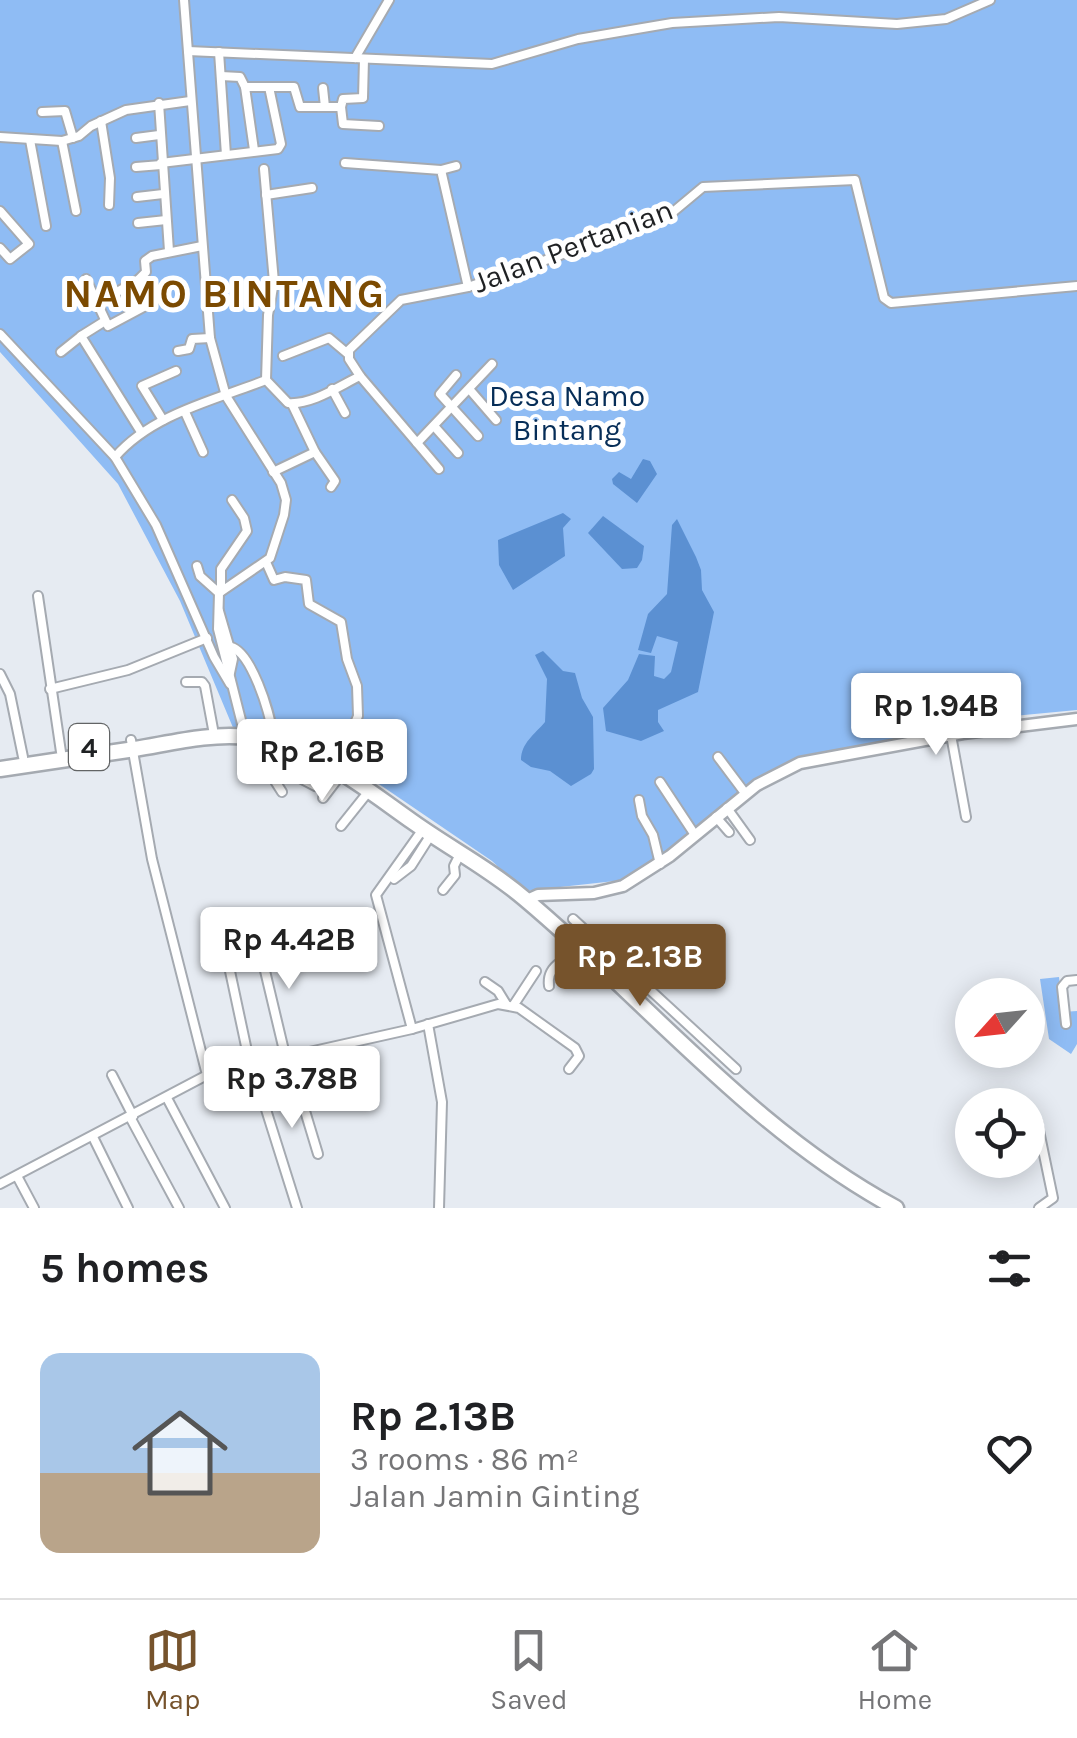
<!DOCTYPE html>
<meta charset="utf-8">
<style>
body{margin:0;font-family:Karla,sans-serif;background:#f6f6f6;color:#202124;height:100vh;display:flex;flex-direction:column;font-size:38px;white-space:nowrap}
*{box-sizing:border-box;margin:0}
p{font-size:32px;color:#757577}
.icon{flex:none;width:55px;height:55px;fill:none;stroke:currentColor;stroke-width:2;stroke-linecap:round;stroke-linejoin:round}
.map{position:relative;height:1208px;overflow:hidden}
.sheet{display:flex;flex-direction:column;background:#fff;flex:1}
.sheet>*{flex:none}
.needle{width:65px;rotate:243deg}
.controls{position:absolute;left:955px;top:978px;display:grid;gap:20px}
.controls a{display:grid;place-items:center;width:90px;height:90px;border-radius:50%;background:#fff;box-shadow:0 5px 25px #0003;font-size:50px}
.price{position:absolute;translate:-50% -85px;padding:0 22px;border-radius:10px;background:#fff;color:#222;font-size:32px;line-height:65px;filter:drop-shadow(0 2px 5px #0008)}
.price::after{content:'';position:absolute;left:50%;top:60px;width:30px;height:22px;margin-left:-15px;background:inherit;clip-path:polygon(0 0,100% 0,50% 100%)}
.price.on{background:#76532c;color:#fff}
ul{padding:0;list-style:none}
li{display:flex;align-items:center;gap:30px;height:250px;padding:0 40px}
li+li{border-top:2px solid #e0e0e0}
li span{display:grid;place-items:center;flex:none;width:280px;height:200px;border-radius:20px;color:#555}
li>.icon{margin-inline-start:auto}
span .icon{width:120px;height:120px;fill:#fffc;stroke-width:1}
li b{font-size:42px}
h2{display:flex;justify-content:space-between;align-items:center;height:120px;padding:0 40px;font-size:42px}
.tab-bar{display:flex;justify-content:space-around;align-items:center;height:140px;border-top:2px solid #e0e0e0;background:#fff;font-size:28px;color:#757577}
.tab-bar a{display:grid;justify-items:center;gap:5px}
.tab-bar .on{color:#76532c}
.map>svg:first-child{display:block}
.green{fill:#8fbcf4}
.water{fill:#5b90d2}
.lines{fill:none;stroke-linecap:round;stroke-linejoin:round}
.street-casing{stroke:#a5aab1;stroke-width:12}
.secondary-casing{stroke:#a5aab1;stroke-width:15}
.highway-casing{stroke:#a5aab1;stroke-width:19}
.street{stroke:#fff;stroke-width:8}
.secondary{stroke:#fff;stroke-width:10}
.highway{stroke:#fff;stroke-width:14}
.labels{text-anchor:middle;stroke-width:10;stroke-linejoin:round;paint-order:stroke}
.shield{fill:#fff;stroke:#626465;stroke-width:2.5}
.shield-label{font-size:28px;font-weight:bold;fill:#1f2123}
.street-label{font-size:30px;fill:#1f2123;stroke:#fff}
.park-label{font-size:30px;fill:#062d57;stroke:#fff}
.district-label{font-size:40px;font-weight:bold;letter-spacing:2.5px;fill:#7b4a01;stroke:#fff}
</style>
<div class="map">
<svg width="1077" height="1208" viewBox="0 0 1077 1208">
<rect width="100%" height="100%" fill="#e6ebf2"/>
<g class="green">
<path d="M0 0H1077V710L1003 717 953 732 795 760 765 774 676 848 624 880 524 891 492 861 348 763 287 731 246 726 243 721 234 730 180 601 118 484 0 352Z"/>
<path d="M1059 977 1063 1012 1077 1011V1044L1071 1054 1049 1039 1040 979Z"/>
</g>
<g class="water">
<path d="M643 459 650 461 657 474 637 503 613 484 612 479 619 472 631 479Z"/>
<path d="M563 513 571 519 563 528 565 556 513 590 499 565 498 540Z"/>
<path d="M603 516 644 546 642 560 637 568 622 569 588 533Z"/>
<path d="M677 519 696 557 701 570 702 590 714 612 698 692 658 710V722L664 731 641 741 606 731 603 708 628 680 639 654 655 656 654 676 664 679 671 672 678 642 657 636 651 653 638 650 648 614 667 594 672 525Z"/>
<path d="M543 651 563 671 575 673 582 698 593 717 594 769 591 774 571 786 550 771 531 767 521 760C521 743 535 734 545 722L547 679 535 655Z"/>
</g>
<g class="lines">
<defs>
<g id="street">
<path d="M184 0 210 338 226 396 281 483 286 500 284 515 270 558 219 593 218 629 243 728"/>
<path d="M188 51 492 64 578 39 672 23 779 17 897 24 946 19 990 0"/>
<path d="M219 52 226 155"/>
<path d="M355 58 389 0"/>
<path d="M221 76 240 77 245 87"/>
<path d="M323 88 325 107"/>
<path d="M159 103 169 251"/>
<path d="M341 107 343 124 379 126"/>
<path d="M42 112 65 111 73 138"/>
<path d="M101 121 110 178 109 205"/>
<path d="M0 137 62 141 79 136 91 126 126 110 190 101"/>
<path d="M136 138 159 135"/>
<path d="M30 140 46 226"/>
<path d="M62 141 76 211"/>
<path d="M254 150 245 87H294L300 107H341L343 99 363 98 364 59"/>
<path d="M161 163 278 149 281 144 269 87"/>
<path d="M345 163 441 170 468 287"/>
<path d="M136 167 161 165"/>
<path d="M264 169 274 282 268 315 266 380"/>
<path d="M441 170 456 166"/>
<path d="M266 195 312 188"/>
<path d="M137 197 163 194"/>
<path d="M0 211 29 244 10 259 0 248"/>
<path d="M138 223 166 220"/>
<path d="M86 279 108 326 153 302 138 280"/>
<path d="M98 303 138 280 146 272 145 261 152 256 202 246"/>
<path d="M105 321 81 336 141 432"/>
<path d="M0 334 115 457 156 525 214 657 230 684"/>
<path d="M178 351 189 349 192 339 210 338"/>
<path d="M61 352 81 336"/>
<path d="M283 356 329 338 348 354"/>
<path d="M456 375 440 394 478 436"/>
<path d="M360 376 417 443 492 364"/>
<path d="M332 389 345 413"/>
<path d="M470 390 496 420"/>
<path d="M292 404 315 452"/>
<path d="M185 412 203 452"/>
<path d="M163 420 142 386 176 371"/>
<path d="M434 426 458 453"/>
<path d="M417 443 439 469"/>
<path d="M115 457C152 414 215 400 266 380L288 403C312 405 339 386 360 376L349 359V350L401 300 468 287 589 245 673 212 703 187 855 180 884 298 891 303 1077 286"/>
<path d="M273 472 315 452 335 481 331 487"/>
<path d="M266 562 274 580 285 577 306 580 309 604 341 622 347 659 357 686 358 716 355 723 343 734 334 759"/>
<path d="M197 566 200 576 219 593"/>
<path d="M221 591V569L247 531 244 518 232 500"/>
<path d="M38 596 61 752"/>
<path d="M219 611 233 659 230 673"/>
<path d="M231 647C251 652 270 712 272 732"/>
<path d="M0 674 10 694 23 757"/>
<path d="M186 682H202L205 686 213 729"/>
<path d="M50 689 128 670 207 638"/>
<path d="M951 735 966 817"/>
<path d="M247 737 282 792"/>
<path d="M131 740 152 859 207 1075"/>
<path d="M718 757 745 793"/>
<path d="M296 776 315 786 329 766"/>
<path d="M660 782 695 835"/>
<path d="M323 798 342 773"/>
<path d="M639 800 642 816 653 835 660 864"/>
<path d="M727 808 750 840"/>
<path d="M716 817 729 832"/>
<path d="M341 826 369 791"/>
<path d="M394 879 411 866 432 833"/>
<path d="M443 890 455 875 454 866 461 852"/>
<path d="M573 919 736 1069"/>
<path d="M256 933 286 1059"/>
<path d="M224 943 250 1065"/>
<path d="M485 982 498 991 506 1004"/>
<path d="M549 986C546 965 567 958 583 951"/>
<path d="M513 1006 536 971"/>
<path d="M428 1024 442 1102 439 1208"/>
<path d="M1066 1024 1062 987 1067 981 1077 980"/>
<path d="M412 1029 376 895 423 829"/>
<path d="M289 1058 318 1154"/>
<path d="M252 1065 297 1208"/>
<path d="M112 1075 133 1116"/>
<path d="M167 1098 225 1208"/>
<path d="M130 1117 179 1208"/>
<path d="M1037 1121 1053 1198 1039 1208"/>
<path d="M93 1137 128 1208"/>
<path d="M17 1176 34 1208"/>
<path d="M0 1184 207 1075 412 1029 498 1004 519 1008 575 1048 579 1056 569 1069"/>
</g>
<path id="secondary" d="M527 900 538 895 594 893 623 886 670 856 757 785 800 763 963 733 1077 719"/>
<path id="highway" d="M0 769C45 762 90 756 135 749 172 743 210 733 247 737 311 743 363 787 413 822 451 849 490 869 525 899 648 1002 753 1131 896 1208"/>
</defs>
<use href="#street" class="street-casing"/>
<use href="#secondary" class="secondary-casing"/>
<use href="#highway" class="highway-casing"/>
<use href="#street" class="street"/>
<use href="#secondary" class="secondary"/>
<use href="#highway" class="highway"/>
</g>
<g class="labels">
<rect class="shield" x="69" y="724" width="40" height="46" rx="8"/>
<g class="shield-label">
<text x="89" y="757">4</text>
</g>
<g class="street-label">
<text transform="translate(573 246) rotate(-21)" y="10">Jalan Pertanian</text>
</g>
<g class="park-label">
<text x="567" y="406">Desa Namo<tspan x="567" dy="34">Bintang</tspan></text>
</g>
<g class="district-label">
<text x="225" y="307">NAMO BINTANG</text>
</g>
</g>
</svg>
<div class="controls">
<a><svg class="needle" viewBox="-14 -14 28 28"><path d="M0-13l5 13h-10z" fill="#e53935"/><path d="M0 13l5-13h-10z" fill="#757577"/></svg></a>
<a><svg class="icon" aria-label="locate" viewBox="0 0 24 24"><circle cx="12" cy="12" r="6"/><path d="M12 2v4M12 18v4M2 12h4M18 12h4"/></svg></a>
</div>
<b class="price" style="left:936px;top:758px">Rp 1.94B</b>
<b class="price" style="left:322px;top:804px">Rp 2.16B</b>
<b class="price" style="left:289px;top:992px">Rp 4.42B</b>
<b class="price on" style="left:640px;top:1009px">Rp 2.13B</b>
<b class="price" style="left:292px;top:1131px">Rp 3.78B</b>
</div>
<section class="sheet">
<h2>5 homes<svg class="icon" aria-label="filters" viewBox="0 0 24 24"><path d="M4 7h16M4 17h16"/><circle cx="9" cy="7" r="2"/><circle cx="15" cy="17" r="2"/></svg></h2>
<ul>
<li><span style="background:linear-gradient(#a9c7e8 60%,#b9a48a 0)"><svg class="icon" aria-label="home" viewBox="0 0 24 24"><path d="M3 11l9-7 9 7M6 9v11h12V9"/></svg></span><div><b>Rp 2.13B</b><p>3 rooms · 86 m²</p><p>Jalan Jamin Ginting</p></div><svg class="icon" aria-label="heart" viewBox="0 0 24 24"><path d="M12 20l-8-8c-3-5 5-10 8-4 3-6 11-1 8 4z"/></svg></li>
</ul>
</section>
<nav class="tab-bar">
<a class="on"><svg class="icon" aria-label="map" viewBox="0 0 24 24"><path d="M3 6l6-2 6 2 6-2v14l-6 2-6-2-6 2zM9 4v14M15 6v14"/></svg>Map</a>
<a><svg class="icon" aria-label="saved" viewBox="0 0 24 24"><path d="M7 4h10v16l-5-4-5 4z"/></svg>Saved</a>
<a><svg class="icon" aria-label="home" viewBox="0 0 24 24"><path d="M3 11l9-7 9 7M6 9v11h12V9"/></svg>Home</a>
</nav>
